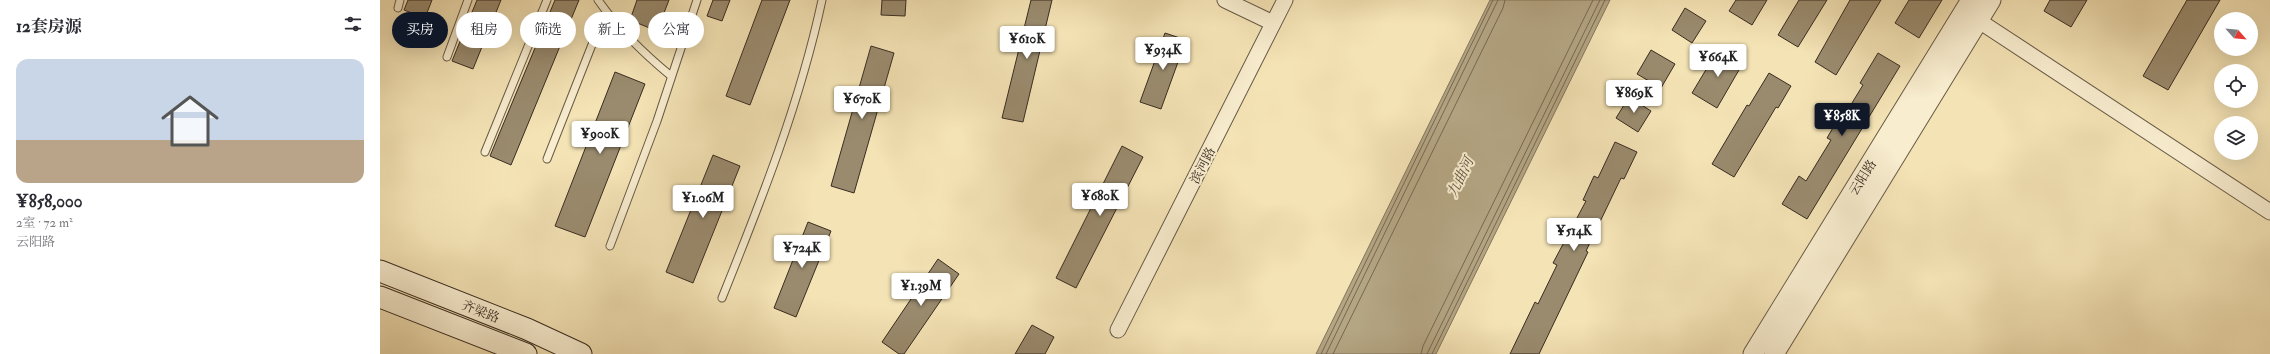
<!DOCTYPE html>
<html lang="zh">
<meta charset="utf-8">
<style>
body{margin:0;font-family:"IM FELL Double Pica","Noto Serif SC",serif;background:#f7f7f7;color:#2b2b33;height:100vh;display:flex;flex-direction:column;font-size:15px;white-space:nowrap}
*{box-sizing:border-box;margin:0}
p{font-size:13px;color:#7c7c81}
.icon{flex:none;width:22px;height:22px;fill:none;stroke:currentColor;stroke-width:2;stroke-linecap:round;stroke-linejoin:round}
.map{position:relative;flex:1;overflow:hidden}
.panel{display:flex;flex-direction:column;background:#fff;width:380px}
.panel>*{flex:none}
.top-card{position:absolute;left:12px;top:12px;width:380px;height:36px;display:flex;gap:8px}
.needle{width:26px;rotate:117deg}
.buttons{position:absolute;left:1834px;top:12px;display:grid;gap:8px}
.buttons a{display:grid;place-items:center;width:44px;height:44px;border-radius:50%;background:#fff;box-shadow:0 4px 16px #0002;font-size:20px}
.price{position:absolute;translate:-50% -34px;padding:0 9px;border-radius:4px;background:#fff;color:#222;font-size:13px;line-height:26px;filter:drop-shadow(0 1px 2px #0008)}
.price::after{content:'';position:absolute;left:50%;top:24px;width:12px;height:9px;margin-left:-6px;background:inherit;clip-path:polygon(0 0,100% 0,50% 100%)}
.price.current{background:#111827;color:#fff}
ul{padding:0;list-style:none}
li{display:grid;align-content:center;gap:8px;height:212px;padding:0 16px}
li span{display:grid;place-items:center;height:124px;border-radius:12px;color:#555}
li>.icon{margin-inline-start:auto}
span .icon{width:72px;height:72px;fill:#fffc;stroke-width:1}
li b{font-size:17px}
h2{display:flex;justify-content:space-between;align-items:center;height:48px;padding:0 16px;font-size:17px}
.pill{padding:0 14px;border-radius:18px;background:#fff;box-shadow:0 4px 16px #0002;font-size:14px;line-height:36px}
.pill.current{background:#111827;color:#fff}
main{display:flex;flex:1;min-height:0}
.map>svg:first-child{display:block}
.water{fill:#b4a583;stroke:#83755c}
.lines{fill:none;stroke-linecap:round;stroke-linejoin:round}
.shore{stroke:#766852;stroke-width:1}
.building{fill:#9a8b6e;stroke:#392c21}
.service-casing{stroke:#685a46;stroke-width:9}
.minor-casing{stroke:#685a46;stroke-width:17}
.tertiary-casing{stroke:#685a46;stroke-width:21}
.secondary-casing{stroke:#392c21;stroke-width:23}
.service{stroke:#f8edcf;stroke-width:7}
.minor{stroke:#f8edcf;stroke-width:15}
.tertiary{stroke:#f8edcf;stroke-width:19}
.secondary{stroke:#f8edcf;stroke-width:21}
.labels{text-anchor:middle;stroke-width:4;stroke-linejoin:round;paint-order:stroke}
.street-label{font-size:13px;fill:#392c21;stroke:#f8edcf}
.water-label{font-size:14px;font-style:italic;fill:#5e503e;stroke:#f8edcf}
</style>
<main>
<section class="panel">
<h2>12套房源<svg class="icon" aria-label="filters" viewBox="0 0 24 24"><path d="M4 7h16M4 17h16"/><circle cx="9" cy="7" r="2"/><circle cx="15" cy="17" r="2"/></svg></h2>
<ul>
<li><span style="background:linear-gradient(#c9d6e8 65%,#b9a48a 0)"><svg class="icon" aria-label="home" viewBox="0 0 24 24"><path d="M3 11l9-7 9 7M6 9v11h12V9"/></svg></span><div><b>¥858,000</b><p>2室 · 72 m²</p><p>云阳路</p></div></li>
</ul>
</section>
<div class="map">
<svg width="1890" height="354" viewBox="0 0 1890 354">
<rect width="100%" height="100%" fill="#f4e3b5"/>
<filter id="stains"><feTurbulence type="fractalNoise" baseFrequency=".005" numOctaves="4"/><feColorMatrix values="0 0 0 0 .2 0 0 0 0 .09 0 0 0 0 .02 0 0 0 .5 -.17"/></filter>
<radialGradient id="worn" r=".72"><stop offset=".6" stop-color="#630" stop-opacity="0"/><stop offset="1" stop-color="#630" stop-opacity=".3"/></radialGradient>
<path class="water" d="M1110 0H1230L1056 354H936Z"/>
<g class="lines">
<g class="shore">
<path d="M941 354 1113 0"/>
<path d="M946 354 1118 0"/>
<path d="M953 354 1123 8 1125 0"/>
<path d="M1041 354 1043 346 1213 0"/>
<path d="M1047 354 1220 0"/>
<path d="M1052 354 1225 0"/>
</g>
</g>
<g class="building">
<path d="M28 0H52L45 18 24 10Z"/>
<path d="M97 0H121L93 69 72 61Z"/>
<path d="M175 0H199L131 165 110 156Z"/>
<path d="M257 0H289L277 31 250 20Z"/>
<path d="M333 0H350L342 21 327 16Z"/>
<path d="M382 0H410L370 105 346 96Z"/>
<path d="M502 0H526L525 16 501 15Z"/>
<path d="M651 0H672L643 122 622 118Z"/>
<path d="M1356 0H1387L1372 25 1349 11Z"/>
<path d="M1419 0H1447L1418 47 1398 35Z"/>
<path d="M1470 0H1501L1456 75 1435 62Z"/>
<path d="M1529 0H1562L1539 38 1515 23Z"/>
<path d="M1670 0H1707L1691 27 1664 11Z"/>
<path d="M1807 0H1840L1788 90 1763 76Z"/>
<path d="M1305 8 1326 21 1312 43 1292 30Z"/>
<path d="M785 33 806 40 781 109 760 102Z"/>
<path d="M491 46 514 53 474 193 451 186Z"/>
<path d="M1339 48 1363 63 1337 108 1312 93Z"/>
<path d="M1271 50 1295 64 1281 88 1257 74Z"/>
<path d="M1498 53 1520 66 1427 219 1402 204 1419 176 1426 181 1451 140 1447 138 1461 114 1464 116 1483 85 1480 83Z"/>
<path d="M235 72 265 84 205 237 175 226Z"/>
<path d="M1389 73 1411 86 1398 108 1396 107 1354 177 1332 164 1367 105 1369 106Z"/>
<path d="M1249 97 1271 111 1258 132 1236 118Z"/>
<path d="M1235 142 1257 152 1244 179 1241 178 1206 251 1208 252 1159 354H1130L1155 302 1158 304 1177 265 1173 263 1206 201 1203 200 1214 176 1218 178Z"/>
<path d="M742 146 763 157 696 288 676 278Z"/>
<path d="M333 155 360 166 313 283 286 272Z"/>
<path d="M428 222 451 231 416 317 394 308Z"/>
<path d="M558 259 579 274 524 354H519L502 342Z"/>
<path d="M652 325 674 337 665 354H635Z"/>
</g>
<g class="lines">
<defs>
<g id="service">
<path d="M218 0C239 30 263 53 291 76"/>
<path d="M18 8 20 0"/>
<path d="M67 57 88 0"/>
<path d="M105 152 167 0"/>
<path d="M167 159 217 32 231 19"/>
<path d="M230 246 277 121 317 0"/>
<path d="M342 298C381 201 420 103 442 0"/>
</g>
<g id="minor">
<path d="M845 0 893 23"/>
<path d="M1590 15 1890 212"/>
<path d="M738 330 905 0"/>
</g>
<g id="tertiary">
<path d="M1373 354 1591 0"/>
<path d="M1394 354 1611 0"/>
</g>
<g id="secondary">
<path d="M0 271 147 329 201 354"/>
<path d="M0 297 146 354"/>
</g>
</defs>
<use href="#service" class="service-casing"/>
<use href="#minor" class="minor-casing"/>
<use href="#tertiary" class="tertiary-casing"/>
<use href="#secondary" class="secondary-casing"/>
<use href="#service" class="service"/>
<use href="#minor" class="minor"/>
<use href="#tertiary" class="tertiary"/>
<use href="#secondary" class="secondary"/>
</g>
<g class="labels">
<g class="street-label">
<text transform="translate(822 165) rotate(-63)" y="5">滨河路</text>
<text transform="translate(1482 177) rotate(-58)" y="5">云阳路</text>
<text transform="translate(101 311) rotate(22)" y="5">齐梁路</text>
</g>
<g class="water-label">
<text transform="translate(1080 177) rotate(-64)" y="5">九曲河</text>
</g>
</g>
<rect width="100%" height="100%" filter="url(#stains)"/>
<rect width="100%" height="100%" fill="url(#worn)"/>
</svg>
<div class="buttons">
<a><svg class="needle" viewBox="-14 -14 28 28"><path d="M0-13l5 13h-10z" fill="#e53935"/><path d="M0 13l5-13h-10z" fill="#7c7c81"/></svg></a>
<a><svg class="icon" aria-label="locate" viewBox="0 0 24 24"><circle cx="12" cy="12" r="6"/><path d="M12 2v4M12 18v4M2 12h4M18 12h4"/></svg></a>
<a><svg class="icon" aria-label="layers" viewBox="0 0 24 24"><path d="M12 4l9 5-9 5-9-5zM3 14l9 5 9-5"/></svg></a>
</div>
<b class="price" style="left:647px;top:60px">¥610K</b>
<b class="price" style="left:783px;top:71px">¥934K</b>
<b class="price" style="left:1338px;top:78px">¥664K</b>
<b class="price" style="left:1254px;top:114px">¥869K</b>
<b class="price" style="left:482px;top:120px">¥670K</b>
<b class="price current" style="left:1462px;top:137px">¥858K</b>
<b class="price" style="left:220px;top:155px">¥900K</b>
<b class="price" style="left:720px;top:217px">¥680K</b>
<b class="price" style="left:323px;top:219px">¥1.06M</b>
<b class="price" style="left:1194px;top:252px">¥514K</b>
<b class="price" style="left:422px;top:269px">¥724K</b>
<b class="price" style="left:541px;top:307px">¥1.39M</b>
<div class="top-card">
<a class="pill current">买房</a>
<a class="pill">租房</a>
<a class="pill">筛选</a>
<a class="pill">新上</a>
<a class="pill">公寓</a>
</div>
</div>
</main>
